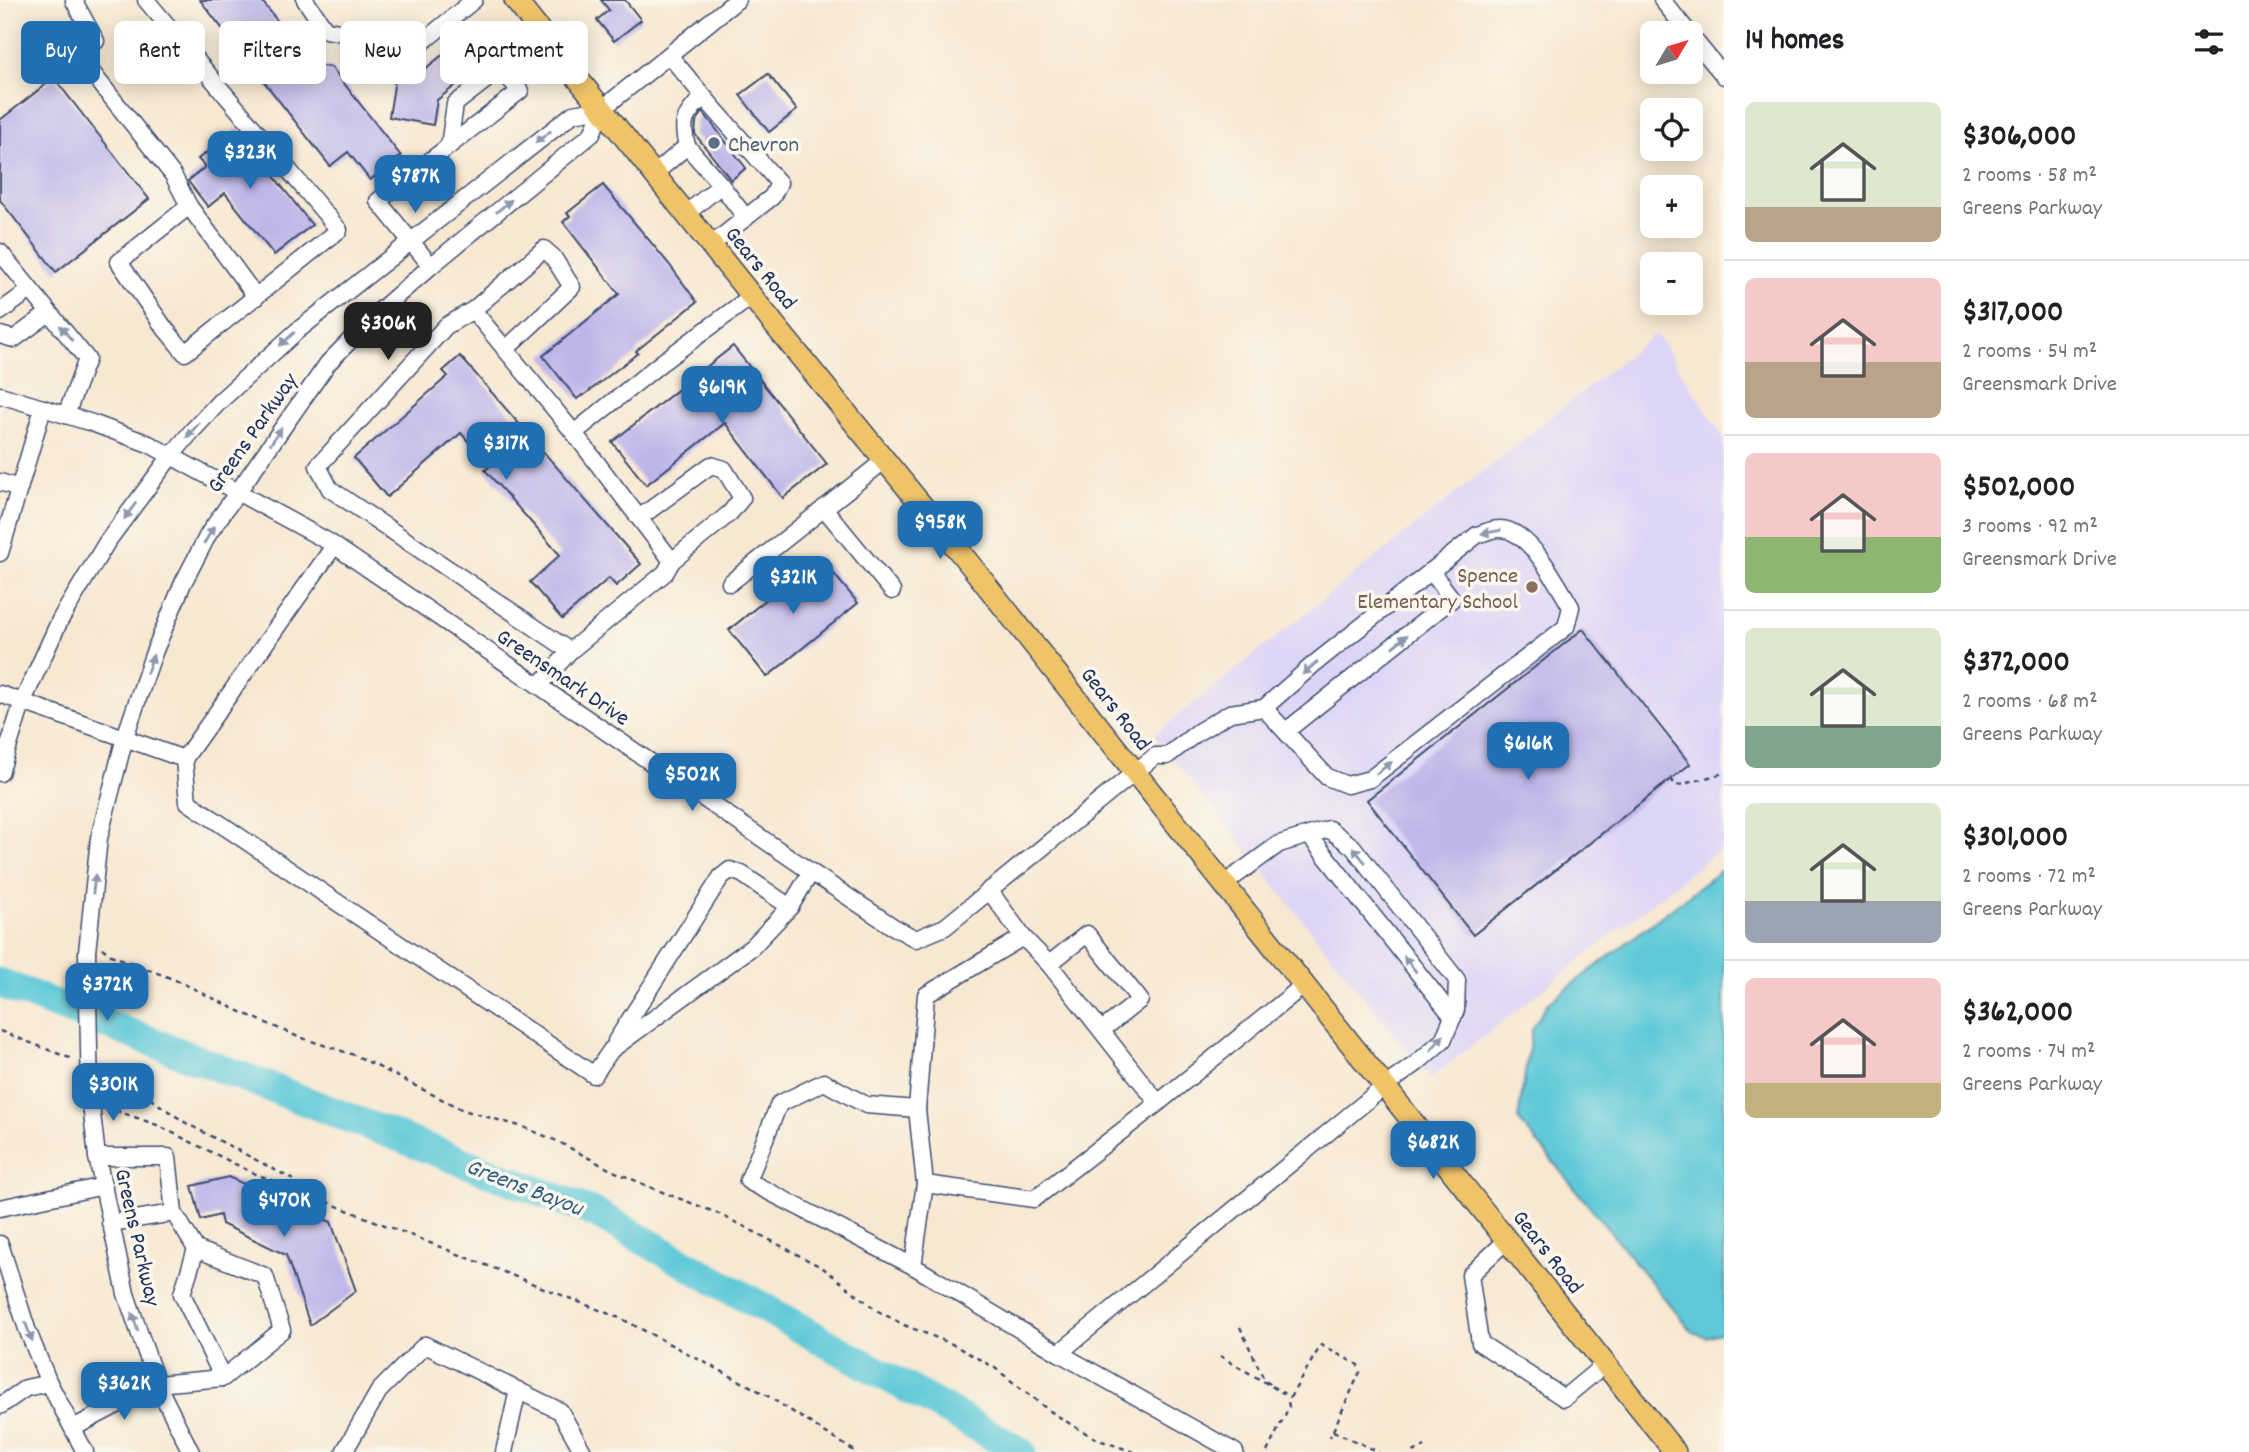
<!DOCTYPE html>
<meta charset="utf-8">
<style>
body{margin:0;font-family:Dekko,sans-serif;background:#f2f2f2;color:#202124;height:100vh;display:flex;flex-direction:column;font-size:26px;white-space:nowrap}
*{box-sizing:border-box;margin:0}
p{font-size:23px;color:#757577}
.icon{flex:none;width:38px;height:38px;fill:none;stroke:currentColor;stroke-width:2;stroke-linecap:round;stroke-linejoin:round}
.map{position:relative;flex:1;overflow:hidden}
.drawer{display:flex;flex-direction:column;background:#fff;width:525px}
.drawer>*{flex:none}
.guide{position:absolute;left:21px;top:21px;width:665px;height:63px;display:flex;gap:14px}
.needle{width:46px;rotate:52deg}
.tools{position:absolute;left:1640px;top:21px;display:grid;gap:14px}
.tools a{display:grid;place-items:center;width:63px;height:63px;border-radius:10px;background:#fff;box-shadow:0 4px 18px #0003;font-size:35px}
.price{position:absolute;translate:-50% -60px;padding:0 16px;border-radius:14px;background:#1f6fb2;color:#fff;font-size:23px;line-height:46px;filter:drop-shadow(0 2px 4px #0008)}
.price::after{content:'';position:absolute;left:50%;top:42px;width:21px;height:16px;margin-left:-10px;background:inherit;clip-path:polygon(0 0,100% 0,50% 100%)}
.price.on{background:#222;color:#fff}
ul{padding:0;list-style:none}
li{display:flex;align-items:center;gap:21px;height:175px;padding:0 21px}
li+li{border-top:2px solid #e0e0e0}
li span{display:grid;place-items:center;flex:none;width:196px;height:140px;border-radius:10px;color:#555}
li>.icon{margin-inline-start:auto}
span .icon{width:84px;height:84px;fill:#fffc;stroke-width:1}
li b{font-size:30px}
h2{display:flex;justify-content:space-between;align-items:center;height:84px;padding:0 21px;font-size:30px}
.chip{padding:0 24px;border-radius:10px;background:#fff;box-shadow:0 4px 18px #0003;font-size:24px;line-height:63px}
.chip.on{background:#1f6fb2;color:#fff}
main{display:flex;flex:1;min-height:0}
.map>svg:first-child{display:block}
.built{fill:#ddd5f6}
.water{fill:#5ec9d8;stroke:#3c7c9b;stroke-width:2}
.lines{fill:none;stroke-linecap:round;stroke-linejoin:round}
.river{stroke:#5ec9d8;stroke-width:30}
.building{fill:#beb6e9}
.minor-casing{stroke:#3c4b6f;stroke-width:19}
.major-casing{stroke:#3c4b6f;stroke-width:24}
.path{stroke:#3c4b6f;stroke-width:2.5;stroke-dasharray:5 5;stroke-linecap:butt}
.minor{stroke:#fff;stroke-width:16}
.major{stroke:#efc469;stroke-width:21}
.minor-bridge-casing{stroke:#3c4b6f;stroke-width:19;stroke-linecap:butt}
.minor-bridge{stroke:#fff;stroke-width:16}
.oneway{fill:#8d97ae}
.service-dot{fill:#5c6f8a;stroke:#fbf7ec;stroke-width:2.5}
.education-dot{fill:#8d6e63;stroke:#fbf7ec;stroke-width:2.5}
.labels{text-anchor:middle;stroke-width:7;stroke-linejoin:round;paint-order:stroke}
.service-label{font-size:23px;fill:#4e5e75;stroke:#fbf7ec;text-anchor:start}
.street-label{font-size:23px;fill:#1b2f5e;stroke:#fbf7ec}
.education-label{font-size:23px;fill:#785e54;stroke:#fbf7ec;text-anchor:end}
.water-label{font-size:24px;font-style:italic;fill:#2f5d83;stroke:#fbf7ec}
</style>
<main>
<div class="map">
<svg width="1724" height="1452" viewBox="0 0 1724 1452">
<rect width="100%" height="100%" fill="#fbf7ec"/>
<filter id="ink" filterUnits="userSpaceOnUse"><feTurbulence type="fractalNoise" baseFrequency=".0143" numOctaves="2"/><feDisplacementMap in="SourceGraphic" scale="14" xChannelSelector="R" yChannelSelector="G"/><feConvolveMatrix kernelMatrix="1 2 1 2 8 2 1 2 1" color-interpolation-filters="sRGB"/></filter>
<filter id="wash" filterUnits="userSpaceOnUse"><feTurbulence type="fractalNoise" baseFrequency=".00686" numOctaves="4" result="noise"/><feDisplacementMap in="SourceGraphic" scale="28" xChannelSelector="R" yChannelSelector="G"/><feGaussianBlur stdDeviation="1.57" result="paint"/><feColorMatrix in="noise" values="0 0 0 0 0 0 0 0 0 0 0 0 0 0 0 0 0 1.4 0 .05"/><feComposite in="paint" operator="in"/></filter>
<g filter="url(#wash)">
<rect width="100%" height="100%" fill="#f7e8d2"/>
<path class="built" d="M1656 333 1724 438V846L1430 1079 1154 735Z"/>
<path class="water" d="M1724 868V1324L1723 1332 1707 1337 1692 1332 1518 1119 1532 1029 1547 1004Z"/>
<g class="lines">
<path class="river" d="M0 983 595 1213 1021 1452"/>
</g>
<g id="blocks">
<g class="building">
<path d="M200 0H261L312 65 331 67 401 156 370 180 348 152 330 166Z"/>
<path d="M601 0H625L641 20 614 41 597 20 609 10Z"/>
<path d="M474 30 494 55 437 100 433 125 389 117 396 73 416 76Z"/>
<path d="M768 74 797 110 769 132 740 95Z"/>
<path d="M54 78 149 199 56 272 0 200V120Z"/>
<path d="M703 112 746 168 731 180 695 134 696 122Z"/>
<path d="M237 129 312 225 274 255 225 193 208 207 188 181 205 167 198 159Z"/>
<path d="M603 185 669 264 697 302 636 351 638 353 583 396 582 395 577 399 543 356 619 294 563 222 570 216 567 213Z"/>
<path d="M733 346 827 464 783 498 725 423 646 485 612 442Z"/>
<path d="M460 356 641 564 616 586 609 578 562 619 530 582 560 555 485 470 490 466 461 433 387 497 354 458 448 376 443 371Z"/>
<path d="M819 556 858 603 767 677 729 630Z"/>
<path d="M1583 629 1690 764 1473 935 1367 800Z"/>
<path d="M228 1177 331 1222 356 1291 310 1325 286 1255 222 1224 220 1215 201 1220 192 1186Z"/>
</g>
</g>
</g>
<g filter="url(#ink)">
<use href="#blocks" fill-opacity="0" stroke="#3c4b6f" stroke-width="2"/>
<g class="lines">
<defs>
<g id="minor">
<path d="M76 0 74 1 96 41 78 55 173 175 189 206 119 262 163 326 185 353 339 230 146 0"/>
<path d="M305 0 326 30 419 45 474 0"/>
<path d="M1662 0 1689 33"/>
<path d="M1690 35 1724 76"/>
<path d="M669 55 703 96C686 116 680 119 687 146"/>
<path d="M703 96 779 183 772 197 711 245"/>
<path d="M449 146 455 104 543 36"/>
<path d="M654 174 687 146 721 185 686 214"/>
<path d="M721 185 746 218"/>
<path d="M189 206 256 297"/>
<path d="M0 252 87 359 66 415"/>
<path d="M431 266 378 201 520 91 501 69"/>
<path d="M473 310 544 249 553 257 572 287 505 350"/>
<path d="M0 312 30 290"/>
<path d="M0 335 14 339 49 313"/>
<path d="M0 395 92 423 149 444 329 542 811 872 892 926 916 939 945 927 1155 756H1167L1198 732 1230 713 1264 708 1314 664 1477 535C1484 533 1492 529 1499 529 1529 528 1558 585 1571 607L1566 627 1370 779 1347 785 1327 777 1264 708"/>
<path d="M0 482 19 488"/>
<path d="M824 508 892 591"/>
<path d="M639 518 711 465 724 469 742 498 730 513 672 561"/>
<path d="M0 553 43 408"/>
<path d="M730 583 885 460"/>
<path d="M570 651 665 573 672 561 574 433"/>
<path d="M539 686 570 651 330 489 318 466 446 326 473 310 574 433 661 363 752 296"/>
<path d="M0 694 184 759 188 802 594 1075 611 1050 752 947 790 907 811 872"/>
<path d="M1286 731 1452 599 1431 571"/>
<path d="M184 759 334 546"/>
<path d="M0 773 23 701 60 620 107 542 171 456 192 431 220 401 297 331 573 114 602 109 737 0"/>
<path d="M1309 835 1453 1017"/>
<path d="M989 890 1023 937 1049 964 1158 1103"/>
<path d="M87 952 99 838 125 737 153 655 183 583 209 533 328 363 375 315 431 266 592 134 602 109"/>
<path d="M1049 964 1087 934 1140 1000 1102 1030"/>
<path d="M616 1041 721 877 730 870 742 874 790 907"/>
<path d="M90 1096 97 1157 126 1294 157 1384 191 1452"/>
<path d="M917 1109 866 1105 824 1082 779 1104 748 1181 913 1266 1059 1353 1235 1452"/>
<path d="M925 1184 1034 1199 1158 1103 1304 985"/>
<path d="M0 1208 104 1186"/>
<path d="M110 1223 174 1213"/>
<path d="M1507 1240 1470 1275 1480 1343 1564 1398 1605 1364"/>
<path d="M0 1244 27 1329 49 1383 85 1452"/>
<path d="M196 1249 182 1294 223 1378"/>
<path d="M913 1266 925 1184 917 1109 926 995 1023 937"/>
<path d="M1059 1353 1385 1086 1417 1063 1443 1040 1456 1010 1457 980 1353 847 1329 829 1279 844 1224 884"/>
<path d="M0 1406 26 1388 49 1383"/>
<path d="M73 1428 157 1384 223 1378 282 1330 265 1276 196 1249 174 1213 168 1157H97"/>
<path d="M344 1452 379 1391 425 1345 560 1411 583 1452"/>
<path d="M504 1452 518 1390"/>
</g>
<path id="major" d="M515 0 777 328 972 567 1675 1452"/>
</defs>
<use href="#minor" class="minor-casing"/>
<use href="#major" class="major-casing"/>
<g class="path">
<path d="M1671 779 1676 786 1724 773"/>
<path d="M102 948 111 955 178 981 243 1013 296 1036 357 1056 463 1110 523 1127 557 1141 611 1170 652 1188 717 1213 749 1229 823 1268 878 1311 904 1325 950 1343 995 1368 1047 1409 1075 1427 1099 1440 1134 1452"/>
<path d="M0 1031 72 1059"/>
<path d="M107 1074 142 1093 186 1123 294 1180 302 1190"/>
<path d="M106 1107 157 1125 251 1172 622 1319 763 1393 856 1452"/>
<path d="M1240 1327 1263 1377 1271 1385"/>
<path d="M1220 1356 1290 1397"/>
<path d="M1333 1431 1379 1452"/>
<path d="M1267 1452 1289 1407 1288 1401 1321 1345 1358 1365 1360 1372 1330 1437"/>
<path d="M1413 1452 1425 1446"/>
</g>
<use href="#minor" class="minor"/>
<use href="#major" class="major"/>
<defs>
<path id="minor-bridge" d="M87 952 90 1096"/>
</defs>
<use href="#minor-bridge" class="minor-bridge-casing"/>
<use href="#minor-bridge" class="minor-bridge"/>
</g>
<defs><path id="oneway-solid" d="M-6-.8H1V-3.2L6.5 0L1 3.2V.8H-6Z" transform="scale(1.75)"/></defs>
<g class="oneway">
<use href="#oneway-solid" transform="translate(543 137) rotate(142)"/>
<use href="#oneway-solid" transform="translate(504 206) rotate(-39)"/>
<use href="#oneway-solid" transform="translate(66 333) rotate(-129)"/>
<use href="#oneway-solid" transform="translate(287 339) rotate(138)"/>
<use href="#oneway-solid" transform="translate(193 430) rotate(131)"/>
<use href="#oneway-solid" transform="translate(276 436) rotate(-56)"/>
<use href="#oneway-solid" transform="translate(130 511) rotate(126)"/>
<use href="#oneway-solid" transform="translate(1491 532) rotate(170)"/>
<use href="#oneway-solid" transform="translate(209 535) rotate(-60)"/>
<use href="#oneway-solid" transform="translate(1400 641) rotate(-39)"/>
<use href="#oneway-solid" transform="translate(150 664) rotate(-70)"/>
<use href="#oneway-solid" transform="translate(1310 668) rotate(140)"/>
<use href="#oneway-solid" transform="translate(1384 768) rotate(-38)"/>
<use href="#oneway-solid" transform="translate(1359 855) rotate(-129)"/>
<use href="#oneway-solid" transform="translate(94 884) rotate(-83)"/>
<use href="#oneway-solid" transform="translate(1410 964) rotate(-128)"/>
<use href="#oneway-solid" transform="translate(1437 1043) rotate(-49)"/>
<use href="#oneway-solid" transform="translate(135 1322) rotate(-108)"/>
<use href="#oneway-solid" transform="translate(29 1332) rotate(69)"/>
</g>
</g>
<circle class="service-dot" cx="714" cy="143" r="7"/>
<circle class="education-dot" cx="1532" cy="587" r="7"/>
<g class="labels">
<g class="service-label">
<text x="728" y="151">Chevron</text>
</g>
<g class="street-label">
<text transform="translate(762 267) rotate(51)" y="8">Gears Road</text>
<text transform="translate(251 432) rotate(-55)" y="8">Greens Parkway</text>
<text transform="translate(564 676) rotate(34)" y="8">Greensmark Drive</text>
<text transform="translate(1117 708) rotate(52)" y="8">Gears Road</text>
<text transform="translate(139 1237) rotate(77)" y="8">Greens Parkway</text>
<text transform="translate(1549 1251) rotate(52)" y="8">Gears Road</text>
</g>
<g class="education-label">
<text x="1518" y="582">Spence<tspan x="1518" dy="26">Elementary School</tspan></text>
</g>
<g class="water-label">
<text transform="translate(525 1186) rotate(21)" y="8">Greens Bayou</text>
</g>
</g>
</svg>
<div class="tools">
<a><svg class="needle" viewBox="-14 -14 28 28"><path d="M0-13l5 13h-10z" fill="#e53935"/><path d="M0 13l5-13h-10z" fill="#757577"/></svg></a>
<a><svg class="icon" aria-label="locate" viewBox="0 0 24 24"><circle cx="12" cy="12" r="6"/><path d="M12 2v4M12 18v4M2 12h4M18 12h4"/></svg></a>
<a>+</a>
<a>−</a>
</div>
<b class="price" style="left:250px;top:191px">$323K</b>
<b class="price" style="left:415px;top:215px">$787K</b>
<b class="price on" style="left:388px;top:362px">$306K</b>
<b class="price" style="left:722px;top:426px">$619K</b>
<b class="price" style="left:506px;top:482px">$317K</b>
<b class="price" style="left:940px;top:561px">$958K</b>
<b class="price" style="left:793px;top:616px">$321K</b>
<b class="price" style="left:1528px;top:782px">$616K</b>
<b class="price" style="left:692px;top:813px">$502K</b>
<b class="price" style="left:107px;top:1023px">$372K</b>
<b class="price" style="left:113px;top:1123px">$301K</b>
<b class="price" style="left:1433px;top:1181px">$682K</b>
<b class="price" style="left:284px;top:1239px">$470K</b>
<b class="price" style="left:124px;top:1422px">$362K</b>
<div class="guide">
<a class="chip on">Buy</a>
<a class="chip">Rent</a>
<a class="chip">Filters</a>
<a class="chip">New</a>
<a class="chip">Apartment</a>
</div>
</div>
<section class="drawer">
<h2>14 homes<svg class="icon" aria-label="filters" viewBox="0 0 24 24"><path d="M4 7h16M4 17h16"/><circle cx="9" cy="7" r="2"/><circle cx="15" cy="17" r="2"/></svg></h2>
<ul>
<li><span style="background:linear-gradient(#dfe7d0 75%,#b9a48a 0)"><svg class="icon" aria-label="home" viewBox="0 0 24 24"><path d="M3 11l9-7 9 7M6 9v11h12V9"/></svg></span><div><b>$306,000</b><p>2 rooms · 58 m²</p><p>Greens Parkway</p></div></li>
<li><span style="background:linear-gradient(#f6c9c9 60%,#b9a48a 0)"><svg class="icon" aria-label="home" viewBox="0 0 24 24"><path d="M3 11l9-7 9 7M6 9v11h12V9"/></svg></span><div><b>$317,000</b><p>2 rooms · 54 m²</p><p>Greensmark Drive</p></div></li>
<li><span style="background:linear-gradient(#f6c9c9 60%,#8fb573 0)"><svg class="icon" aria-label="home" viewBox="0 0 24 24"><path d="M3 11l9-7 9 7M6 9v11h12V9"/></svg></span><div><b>$502,000</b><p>3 rooms · 92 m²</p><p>Greensmark Drive</p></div></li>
<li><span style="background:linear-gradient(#dfe7d0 70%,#7fa58c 0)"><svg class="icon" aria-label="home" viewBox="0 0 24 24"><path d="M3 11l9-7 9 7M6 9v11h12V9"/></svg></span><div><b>$372,000</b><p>2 rooms · 68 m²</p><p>Greens Parkway</p></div></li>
<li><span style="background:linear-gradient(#dfe7d0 70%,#9aa5b1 0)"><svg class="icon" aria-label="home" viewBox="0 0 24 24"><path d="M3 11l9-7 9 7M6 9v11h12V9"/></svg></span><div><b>$301,000</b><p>2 rooms · 72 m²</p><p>Greens Parkway</p></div></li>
<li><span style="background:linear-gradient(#f6c9c9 75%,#c2b280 0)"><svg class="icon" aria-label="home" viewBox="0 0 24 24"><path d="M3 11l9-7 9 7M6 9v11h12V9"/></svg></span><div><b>$362,000</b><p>2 rooms · 74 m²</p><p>Greens Parkway</p></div></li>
</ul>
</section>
</main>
